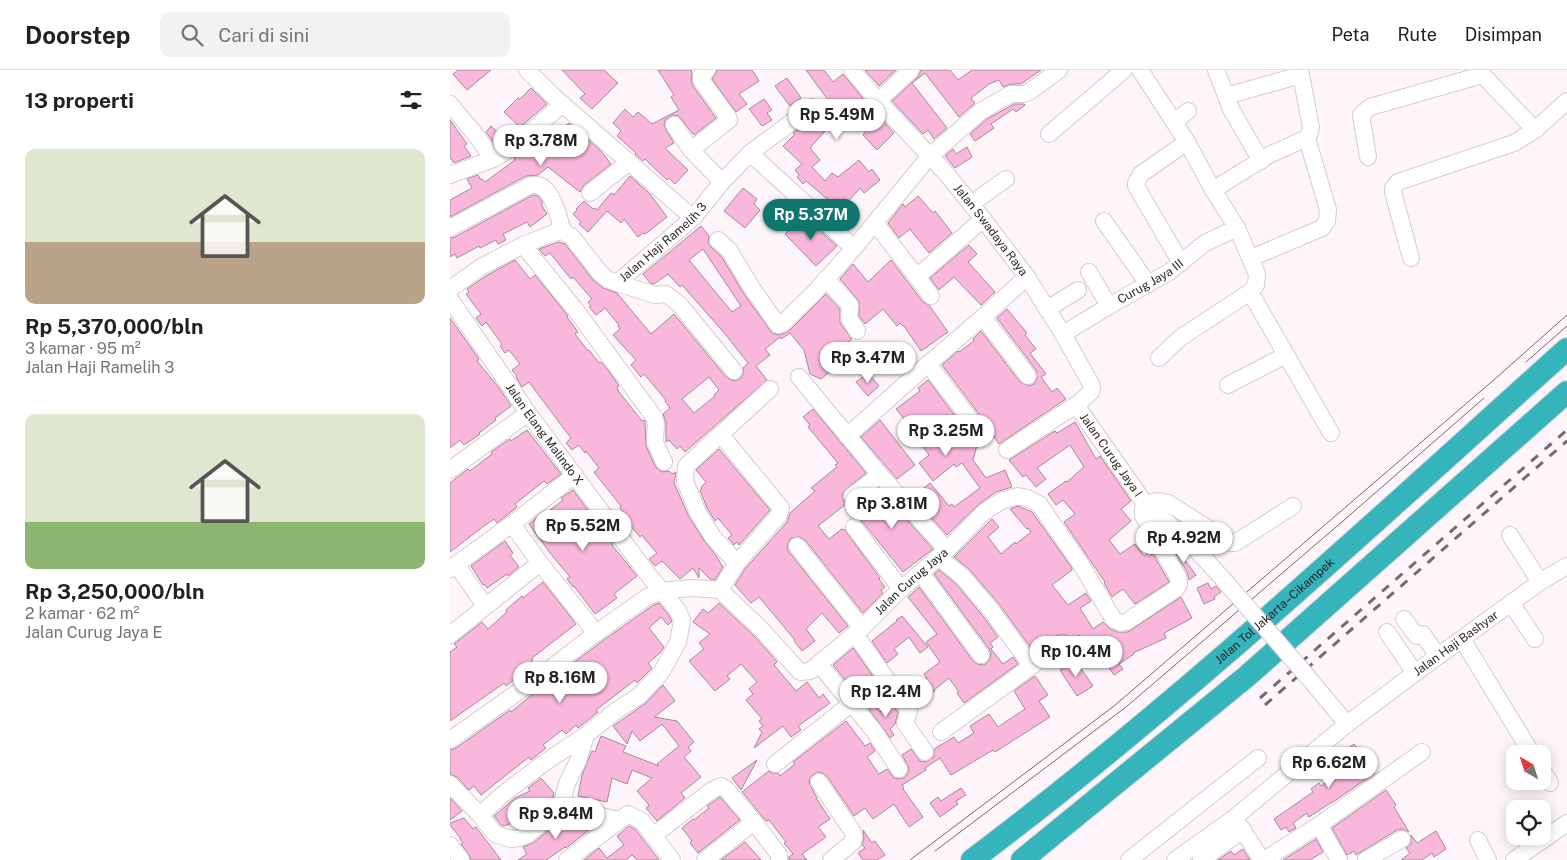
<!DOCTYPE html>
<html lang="id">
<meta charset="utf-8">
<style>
body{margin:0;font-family:"Public Sans",sans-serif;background:#f2f2f2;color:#202124;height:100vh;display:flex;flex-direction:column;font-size:19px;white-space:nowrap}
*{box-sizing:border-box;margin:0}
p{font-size:16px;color:#757577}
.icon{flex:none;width:28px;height:28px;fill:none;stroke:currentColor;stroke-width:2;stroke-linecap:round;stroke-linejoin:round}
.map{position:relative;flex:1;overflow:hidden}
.sheet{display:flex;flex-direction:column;background:#fff;width:450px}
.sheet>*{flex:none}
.needle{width:32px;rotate:321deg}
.controls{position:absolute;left:1056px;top:675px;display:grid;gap:10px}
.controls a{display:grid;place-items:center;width:45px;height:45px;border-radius:10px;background:#fff;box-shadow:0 2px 12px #0003;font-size:25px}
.price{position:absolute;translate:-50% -42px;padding:0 11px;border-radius:18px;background:#fff;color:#222;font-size:16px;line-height:32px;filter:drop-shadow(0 1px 2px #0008)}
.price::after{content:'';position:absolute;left:50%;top:30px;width:15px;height:11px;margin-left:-8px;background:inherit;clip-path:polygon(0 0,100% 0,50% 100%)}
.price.selected{background:#0f766e;color:#fff}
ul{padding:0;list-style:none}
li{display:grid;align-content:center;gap:10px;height:265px;padding:0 25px}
li span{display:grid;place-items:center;height:155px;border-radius:10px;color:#555}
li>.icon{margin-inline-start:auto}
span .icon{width:90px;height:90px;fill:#fffc;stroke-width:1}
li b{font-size:21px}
h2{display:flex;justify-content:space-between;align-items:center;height:60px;padding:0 25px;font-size:21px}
header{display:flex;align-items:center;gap:30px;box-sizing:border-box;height:70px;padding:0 25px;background:#fff;border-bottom:1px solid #e0e0e0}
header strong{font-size:24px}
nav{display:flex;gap:28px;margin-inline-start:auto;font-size:18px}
.search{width:350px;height:45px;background:#f2f2f2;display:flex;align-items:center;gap:12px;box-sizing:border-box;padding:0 18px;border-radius:10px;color:#757577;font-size:19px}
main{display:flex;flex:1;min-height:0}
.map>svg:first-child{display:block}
.building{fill:#fab7dc;stroke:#9e8d96;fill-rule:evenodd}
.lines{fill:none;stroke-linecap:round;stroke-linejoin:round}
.minor-casing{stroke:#dac8d1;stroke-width:18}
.highway-casing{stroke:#d3d2d3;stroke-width:24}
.minor{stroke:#fff;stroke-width:16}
.highway{stroke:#36b4bb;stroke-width:22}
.tram{stroke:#726c6f;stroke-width:1}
.rail{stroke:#726c6f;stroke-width:3;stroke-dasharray:9 9;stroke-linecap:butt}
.minor-bridge-casing{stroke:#dac8d1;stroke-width:18;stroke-linecap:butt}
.minor-bridge{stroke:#fff;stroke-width:16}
.labels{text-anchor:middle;stroke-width:4.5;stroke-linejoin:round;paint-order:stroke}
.street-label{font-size:12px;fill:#251f22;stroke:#fff}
</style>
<header>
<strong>Doorstep</strong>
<div class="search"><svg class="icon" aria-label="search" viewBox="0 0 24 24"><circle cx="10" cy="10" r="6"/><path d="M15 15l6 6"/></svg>Cari di sini</div>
<nav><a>Peta</a><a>Rute</a><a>Disimpan</a></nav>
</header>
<main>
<section class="sheet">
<h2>13 properti<svg class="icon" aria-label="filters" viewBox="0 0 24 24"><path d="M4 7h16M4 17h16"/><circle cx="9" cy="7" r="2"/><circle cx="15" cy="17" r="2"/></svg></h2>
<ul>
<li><span style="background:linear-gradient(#dfe7d0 60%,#b9a48a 0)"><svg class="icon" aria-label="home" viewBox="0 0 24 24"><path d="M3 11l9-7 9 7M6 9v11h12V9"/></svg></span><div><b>Rp 5,370,000/bln</b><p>3 kamar · 95 m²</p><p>Jalan Haji Ramelih 3</p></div></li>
<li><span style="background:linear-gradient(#dfe7d0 70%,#8fb573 0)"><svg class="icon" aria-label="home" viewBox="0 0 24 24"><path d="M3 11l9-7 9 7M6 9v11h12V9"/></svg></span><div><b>Rp 3,250,000/bln</b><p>2 kamar · 62 m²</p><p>Jalan Curug Jaya E</p></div></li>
</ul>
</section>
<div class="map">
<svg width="1117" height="790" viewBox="0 0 1117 790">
<rect width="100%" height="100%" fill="#fdf5f9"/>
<g class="building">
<path d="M8 0H41L17 20 3 4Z"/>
<path d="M112 0H154L168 13 142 39 130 28 135 24Z"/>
<path d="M208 0H241L242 3 241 10 243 16 266 48 244 65 243 63H242L229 46 223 45 215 50 214 55 216 60 224 73 215 78 238 100 225 114 219 108 217 110 195 89 193 91 185 84 186 83 167 66 171 61 163 53 175 39 183 47 188 42 202 54 229 40 221 27 224 25Z"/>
<path d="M267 0H302L309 11 289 24 297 34 286 42 262 9 266 3Z"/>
<path d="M356 0H374L383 12 393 4 420 37 444 63 427 80 413 65 424 53 418 48 410 55 396 37 360 78 370 90 362 97 375 111 382 103 388 107 409 90 419 102 422 99 430 110 414 123 410 118 387 144 378 136 382 133 356 111 353 114 347 107 349 105 345 100 352 94 333 76 345 64 343 63 368 45 372 37 378 30Z"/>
<path d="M415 0H446L429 16Z"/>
<path d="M471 0H500L508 10 522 0H591L571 14H561L553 17 549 10 539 14 521 28 525 33 509 47 475 3 462 13 497 58 484 69 478 60 473 64 442 31 468 7Z"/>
<path d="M337 8 351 28 340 36 325 16Z"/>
<path d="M81 18 97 34 70 57 54 42 68 28 70 29Z"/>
<path d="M314 29 322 40 317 43 322 50 312 56 299 39Z"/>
<path d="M564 34H574L575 35 566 42 563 39 541 54 544 58 525 71 520 64 537 49Z"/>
<path d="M0 50 17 74 14 76 21 86 4 93 0 87Z"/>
<path d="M119 53 129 64 130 63 150 80 161 94 134 115 130 122 98 97 88 105 76 106 0 147V130L22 118 17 109 28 105 31 110 32 109 35 112 65 90 64 88 76 79 82 87 92 74 94 75 102 65 103 66Z"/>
<path d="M41 56 55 69 46 76 36 62Z"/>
<path d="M517 77 522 87 505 98 495 86 503 79 506 84Z"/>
<path d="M180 106 200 124 217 147 195 164 193 163 188 167 174 149 171 153 157 141 138 162 129 154 131 152 123 144 127 140 126 139 134 131 143 139 145 138 147 140 161 123 164 125Z"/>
<path d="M293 118 307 129 304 134 310 140 295 158 274 141Z"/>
<path d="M83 125 88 126 91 130 93 133 91 134 97 144 80 157 77 152 53 164 56 170 48 174 46 170 30 178 29 176 7 188 5 184 0 187V168L5 167Z"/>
<path d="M468 126 483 143 485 141 502 163 479 183 460 159 449 168 438 153 453 134 455 137Z"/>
<path d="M355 147 387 176 366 196 335 164 344 155 346 157Z"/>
<path d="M251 156 259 166 258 173 261 177 271 186 294 224 322 263 329 265 339 261 376 224 390 239V253L402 269 382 285 386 297 371 309 360 304 354 280 340 263 331 269 330 267 315 279 320 285 306 296 317 310 235 382 230 376 227 379 219 370 216 372V353L213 344 220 338 215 331 216 330 194 304 191 307 181 295 186 290 163 265 170 259 168 256 169 255 155 238 146 245 139 237 141 236 138 232 142 229 123 207 121 209 100 183 95 186 89 179 109 172 115 174 143 210 153 218 167 223 201 264 224 244 276 307 281 310 286 311 291 308 293 304V298L298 293 276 265 232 215 230 217 218 204 204 214 200 213 193 204ZM253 179 291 236 282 242 239 190ZM259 307 269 320 264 325 265 326 244 343 232 329Z"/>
<path d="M519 175 527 184 518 192 545 222 531 235 504 207 489 220 480 208Z"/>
<path d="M65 190 80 209 85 205 118 246 117 247 128 262 125 264 138 281 139 280 149 293 151 292 158 300 169 316 167 317 169 322 192 351 194 350 195 352 196 376 205 396 209 400 213 402 219 401 222 404 226 402 224 413 239 447 255 472 265 484 273 497 265 510 260 509 249 498V508L243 498 230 509 212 491 205 496 199 489 207 483 194 468 192 465 190 467 175 449 177 447 170 438 171 436 144 402 149 398 136 381 135 383 129 375 122 380 116 373 121 368 79 312 72 317 66 307 67 306 62 300 70 294 59 280 55 283 50 276 52 274 36 252 32 256 26 248 31 244 16 224 19 222 17 219 36 206Z"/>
<path d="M441 190 473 232 479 235 498 262 471 281 454 256H453L450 253 447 256 433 239 415 254 409 246V231L390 209 403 194 418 212Z"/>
<path d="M557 239 577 263 575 265 586 279 580 283 596 304 591 307 602 322 607 318 616 329 549 374 540 361 538 356 492 295 508 281 509 282 524 271 523 269 531 261 570 312 579 316 584 314 587 309 586 300 547 248Z"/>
<path d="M0 248 29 289 27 291 49 318 61 336 45 348 46 350 29 363 30 364 14 375 10 370 0 378Z"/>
<path d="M418 303 429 316 418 326 406 312Z"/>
<path d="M478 310 514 358 504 366 528 372 523 390 536 408 555 400 562 417 546 422 529 434 497 465 463 427 480 413 499 436 502 434 504 437 530 418 512 393 506 397 504 394 483 411 469 393 479 385 460 360 462 359 446 339 470 321 468 318Z"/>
<path d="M363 339 416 403 393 422 392 428 396 434 368 456 379 469 392 459 393 460 394 459 430 508 429 509 435 517 431 520 433 523 413 543 355 470 350 467 341 468 338 473 337 478 339 482 398 556 389 563 372 543 356 559 365 571 352 581 344 571 345 570 309 527 301 533 285 515 295 499 337 452 340 443 365 421 361 418 387 397 385 395 388 393 358 357 360 355 353 347Z"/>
<path d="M430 350 465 395 447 409 411 367Z"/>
<path d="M625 352 646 389 650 386 681 431 671 439 681 451 659 470 670 484 685 474 694 486 699 482 701 485 703 484 718 510 719 512 685 534 673 519 662 527 654 513 655 512 614 452 625 444 613 430 606 435 598 424 616 411 617 412 634 397 620 375 587 398 596 409 586 417 576 405 573 407 559 390 605 361 607 363Z"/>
<path d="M77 360 111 404 97 414 94 411 65 434 67 437 56 446 47 453 44 449 34 456 0 482V413L18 399 20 401 42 384 41 382 60 369 61 371Z"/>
<path d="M269 379 320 440 289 475 287 472 284 475 278 468 282 465 268 448 265 451 257 438 250 420 252 418 251 417 256 412 246 400Z"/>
<path d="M429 419 483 479 453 502 399 435 404 436 408 434Z"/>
<path d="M123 420 163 474 162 475 187 506 164 524 167 528 145 544 124 516 123 517 117 509 120 507 100 483 79 454 94 442 95 444 113 430 111 428Z"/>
<path d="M568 436 582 442 622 498V500L602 515 618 535 636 523 641 531 630 538 643 559 653 552 660 559 667 562H678L731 527 742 548 714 563 716 568 683 583 684 584 669 594 673 599 664 605 642 573 637 577 629 565 621 571 616 565H608L584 582 549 534 519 499 504 487 542 449 549 457 538 467 551 484 565 472 566 474 581 462 578 458 577 459 560 439Z"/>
<path d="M55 471 63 483 60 485 69 497 58 506 57 504 37 518 34 514 33 515 21 496Z"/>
<path d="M720 471 746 505 739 510 737 502 719 472Z"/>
<path d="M489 500 505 513 533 546 548 567 540 573 543 577 541 579 553 594 563 587 568 594 514 633 507 623 509 622 499 608 484 620 485 621 467 635 458 623 477 608 474 604 490 592 476 572 487 564 458 527 469 517 523 591 527 594 533 595 537 593 540 589 541 583 539 579 484 504Z"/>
<path d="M93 512 126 554 82 588 83 590 71 601 73 603 56 616 54 613 0 651V582L7 577 4 574 32 552 38 559 57 542 56 540 72 526 73 528Z"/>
<path d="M758 513 761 519 766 516 771 522 764 527 765 529 754 534 747 518Z"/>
<path d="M209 533 218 544 222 551 218 555 211 547 199 558 214 577 210 583 198 593 202 598 187 613 185 610 146 640 148 642 128 658 126 655 116 664 112 660 93 675 96 678 81 690 79 687 31 725 24 716 19 720 7 707 0 704V680L6 678 60 640 61 642 84 623 151 572 202 536Z"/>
<path d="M269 533 304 566 322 586 327 592 324 595 346 621 357 612 369 628 373 624 380 633 348 656 351 660 341 667 333 656 304 678 312 662 309 659 313 656 309 651 312 649 296 630 303 624 299 619 307 612 291 594 277 606 280 609 265 621 239 591 254 579 249 573 260 564 243 552 253 539 258 543Z"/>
<path d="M452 546 478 577 470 583 459 567 444 579 448 584 437 593 422 571 447 551 446 550Z"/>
<path d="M403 578 431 618 414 630 404 616 402 618 383 595Z"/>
<path d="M625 590 643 616 627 626 610 600Z"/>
<path d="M585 606 598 625 589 631 600 647 545 682 543 680 501 705 490 688 475 698 476 700 452 715 454 718 453 719 473 747 459 757 444 734 423 749 415 738 404 746 377 706 373 703 368 702 360 707 359 713 367 728H366L380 749 368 757 376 767 352 784 357 790H339V787L343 784 334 773 336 772 319 750 316 751 293 723 292 722 319 701 322 703H328L330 706 345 694 343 692 396 651 415 676 420 673 425 681 417 687 429 704 437 699 444 708 449 709 454 708 458 703 459 698 452 685 461 679 470 691 476 692 484 687V679L504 667 508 673 524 663 520 656 539 644 548 657 575 639 564 621Z"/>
<path d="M213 615 225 631 204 647 227 651 244 672 238 677 241 681 234 687 251 707 231 723 235 728 207 751 196 738 199 735 187 721 202 708 182 700 177 714 162 708 157 732 128 726 132 705 142 681 145 682 151 666 176 676 173 682 209 696 207 694 229 676 212 654 190 671 182 661 177 674 163 656 196 633Z"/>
<path d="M424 634 430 642 442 634 448 643 445 654 440 659 444 665 440 668 419 639Z"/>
<path d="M904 674 925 703 883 732H882L859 747 857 743 843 753 846 758 839 762 836 757 831 760 824 749 863 722 861 719 869 713 871 716 897 698 888 685Z"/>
<path d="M307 690 291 720 282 708Z"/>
<path d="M91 708 104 723 102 731 87 744 54 756 51 755 44 746 65 728 80 721 78 718Z"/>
<path d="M511 718 516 725 506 731 508 734 490 747 480 733 488 727 491 731Z"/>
<path d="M936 720 946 735 944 737 959 762 952 759 947 760 906 785 904 781 897 785 882 758Z"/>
<path d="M270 727 290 750 248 783 240 773 242 771 232 758 243 749 244 750 259 738 257 736Z"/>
<path d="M0 728 12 741 0 750Z"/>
<path d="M14 748 23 759 26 757 51 790H21L19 784 11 774 13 773 10 769H11L0 755V753Z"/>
<path d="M114 748 122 750 123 752 125 750 143 754 144 756 116 778 115 777 96 790H68L77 784 73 777 83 773Z"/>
<path d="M179 756 185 759 209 790H187L182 785 176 790H134L149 778 157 788 174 775 167 766Z"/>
<path d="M413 760 422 773 425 771 435 785 427 790H413L408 783 415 778 412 775 414 768Z"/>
<path d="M986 761 996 779 984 787 982 783 972 790H951L960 783 956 778 961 774V765L967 773Z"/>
<path d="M866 769 873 782 860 790H833Z"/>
<path d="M295 772 311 790H271Z"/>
<path d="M793 779 800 790H768L781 781 784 785Z"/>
</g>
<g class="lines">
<defs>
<g id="minor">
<path d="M77 0 102 25 243 148"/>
<path id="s1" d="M402 0 428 31 495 102 533 149 577 207 613 264 641 314 642 318 641 322 626 335 557 380"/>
<path d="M690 0 737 72 763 120 787 158 807 204 806 215 800 222 730 268 709 288"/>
<path d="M766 0 781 39 811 91"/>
<path d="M1028 0 1085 60"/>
<path d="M776 26 851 5"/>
<path d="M428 31 461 0"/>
<path d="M0 34 25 64 43 89"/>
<path d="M724 52 738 41"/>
<path d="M224 55 241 80 272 112"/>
<path d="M599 64 674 0"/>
<path d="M241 80 279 50 278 47 251 10V6L257 0"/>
<path d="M300 83 362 37"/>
<path d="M918 87 911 45 920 37 1032 5"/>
<path d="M0 105 43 89 60 79 113 34"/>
<path d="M763 120 819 85 857 68 860 62 861 57 850 0"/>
<path d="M140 123 179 92"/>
<path d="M521 134 556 109"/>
<path d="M654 151 698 214"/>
<path d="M425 153 467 207 481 226"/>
<path d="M0 158 81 115C102 111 108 146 113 161"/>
<path d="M268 170 279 180 302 218 327 254 329 255 332 254 364 223 404 178 479 87 531 41 561 24H574L579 22 609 0"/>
<path d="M73 175 128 243 204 347 206 353 205 372 214 392"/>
<path d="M801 188 872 158 877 151 878 140 857 68"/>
<path d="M961 188 943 122V118L948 112 1064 73 1085 60 1117 31"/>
<path d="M731 193 686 116V113L691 104 737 72"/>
<path d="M639 202 659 236"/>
<path d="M467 207 533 149"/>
<path d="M376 209 400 235 399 248 407 261"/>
<path d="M167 213 205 225 216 224 230 235 284 301"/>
<path id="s2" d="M0 219 31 197 73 175 106 162 113 161 122 167 151 204 157 209 167 213 243 148 272 112 300 83 404 178"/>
<path d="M800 222 881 363"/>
<path id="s3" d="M0 229 78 343 200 507 226 538 231 547 232 551 228 572 216 594 211 603 190 625 167 640 136 665 94 693 52 725 30 745"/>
<path d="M597 239 628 220"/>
<path d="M533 247 578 306"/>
<path id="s4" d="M613 264 659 236 719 202 755 173 787 158"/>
<path d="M478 294 530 362"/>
<path d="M349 307 430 405 497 480"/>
<path d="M778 315 836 285"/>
<path id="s5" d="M626 335 696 435C724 456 749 482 773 509"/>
<path d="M271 365 331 438 329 445 287 493"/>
<path d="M397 366 478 294 533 247 577 207"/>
<path d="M0 400 78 343"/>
<path d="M402 426 430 405"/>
<path d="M62 454 90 493 146 563"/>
<path d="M404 457 451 519"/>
<path d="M1060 465 1090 512"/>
<path d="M347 476 412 558"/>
<path d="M488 487 512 506 541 540 581 595"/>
<path d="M6 494 35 536"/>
<path d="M0 499 62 454 125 405"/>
<path d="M471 503 531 585"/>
<path d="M270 520 287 493 263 467 248 443 235 411 236 396 320 319"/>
<path d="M1061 533 1085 569"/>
<path d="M954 549 965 564 967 566 973 564 974 566 988 586"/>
<path d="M937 562 965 603"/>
<path d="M405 564 459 641 455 653 475 682"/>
<path d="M0 565 90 493"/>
<path d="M1012 569 1082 684"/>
<path d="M369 594 424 661 449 699"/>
<path d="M857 606 897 654"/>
<path d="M491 662 612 574"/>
<path id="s6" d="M0 670 96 602 146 563 197 527 211 521 242 518 270 520 311 559 350 602 360 601 412 558 451 519 497 480 534 442 551 431 568 426 577 428 589 434 630 493 664 550 671 553 676 552 727 518 729 514 728 507 693 446V438C701 430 707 430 718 433L781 473H785L843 436"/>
<path d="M325 694 402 633"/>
<path d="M1092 700 1100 713"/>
<path d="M369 712 402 761 404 767 403 772 381 790"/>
<path d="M0 714 30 745 45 764 61 769 69 768 77 765 111 737 117 713 128 691 136 665"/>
<path d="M111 737 169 750"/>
<path d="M787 752 812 790"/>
<path d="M869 755 889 790"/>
<path d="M203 766 262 720 271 716 276 719 304 752 329 785V790"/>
<path d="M1028 770 1038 790"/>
<path d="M0 775 11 790"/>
<path d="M117 790 178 744 192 751 222 790"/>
<path d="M255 790 304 752"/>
<path d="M679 790 808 688"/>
<path id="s7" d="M725 790 784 748 897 654 965 603 1090 512 1117 496"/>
<path d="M751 790 793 760"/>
<path d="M814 790 869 755 972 682"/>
<path d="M916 790 952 769"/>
<path d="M1064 790 1117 753"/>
</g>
<g id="highway">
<path id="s8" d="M522 790C731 633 922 454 1117 279"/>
<path d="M572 790 796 607 1117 322"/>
</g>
</defs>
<use href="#minor" class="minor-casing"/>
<use href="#highway" class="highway-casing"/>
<use href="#minor" class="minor"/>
<use href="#highway" class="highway"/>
<g class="tram">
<path d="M1076 292 1117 256"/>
<path d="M485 781 676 637 893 451 1034 328"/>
<path d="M460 790 664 636 1046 308 1117 245"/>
</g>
<g class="rail">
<path d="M810 628 1117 360"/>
<path d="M815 635 1117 371"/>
</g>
<defs>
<path id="minor-bridge" d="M773 509 857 606"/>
</defs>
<use href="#minor-bridge" class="minor-bridge-casing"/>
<use href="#minor-bridge" class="minor-bridge"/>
</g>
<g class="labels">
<g class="street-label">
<text dy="4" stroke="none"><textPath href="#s1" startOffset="212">Jalan Swadaya Raya</textPath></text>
<text dy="4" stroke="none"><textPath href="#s2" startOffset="266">Jalan Haji Ramelih 3</textPath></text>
<text dy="4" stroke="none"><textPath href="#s4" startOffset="102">Curug Jaya III</textPath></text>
<text dy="4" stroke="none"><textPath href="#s3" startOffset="165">Jalan Elang Malindo X</textPath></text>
<text dy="4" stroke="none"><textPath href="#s5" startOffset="61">Jalan Curug Jaya I</textPath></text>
<text dy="4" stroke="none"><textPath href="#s6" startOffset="578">Jalan Curug Jaya</textPath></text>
<text dy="4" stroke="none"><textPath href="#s8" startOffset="392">Jalan Tol Jakarta–Cikampek</textPath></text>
<text dy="4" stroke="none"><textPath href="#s7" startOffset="355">Jalan Haji Bashyar</textPath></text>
</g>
</g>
</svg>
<div class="controls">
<a><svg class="needle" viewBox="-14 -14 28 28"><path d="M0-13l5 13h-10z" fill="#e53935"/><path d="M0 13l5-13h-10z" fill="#757577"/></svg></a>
<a><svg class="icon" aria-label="locate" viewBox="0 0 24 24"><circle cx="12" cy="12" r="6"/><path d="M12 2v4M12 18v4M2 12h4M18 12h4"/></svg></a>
</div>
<b class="price" style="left:387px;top:71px">Rp 5.49M</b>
<b class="price" style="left:91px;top:97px">Rp 3.78M</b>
<b class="price selected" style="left:361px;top:171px">Rp 5.37M</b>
<b class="price" style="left:418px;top:314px">Rp 3.47M</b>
<b class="price" style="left:496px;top:387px">Rp 3.25M</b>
<b class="price" style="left:442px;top:460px">Rp 3.81M</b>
<b class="price" style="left:133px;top:482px">Rp 5.52M</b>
<b class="price" style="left:734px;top:494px">Rp 4.92M</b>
<b class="price" style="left:626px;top:608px">Rp 10.4M</b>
<b class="price" style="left:110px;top:634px">Rp 8.16M</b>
<b class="price" style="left:436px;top:648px">Rp 12.4M</b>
<b class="price" style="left:879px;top:719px">Rp 6.62M</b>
<b class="price" style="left:106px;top:770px">Rp 9.84M</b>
</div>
</main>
